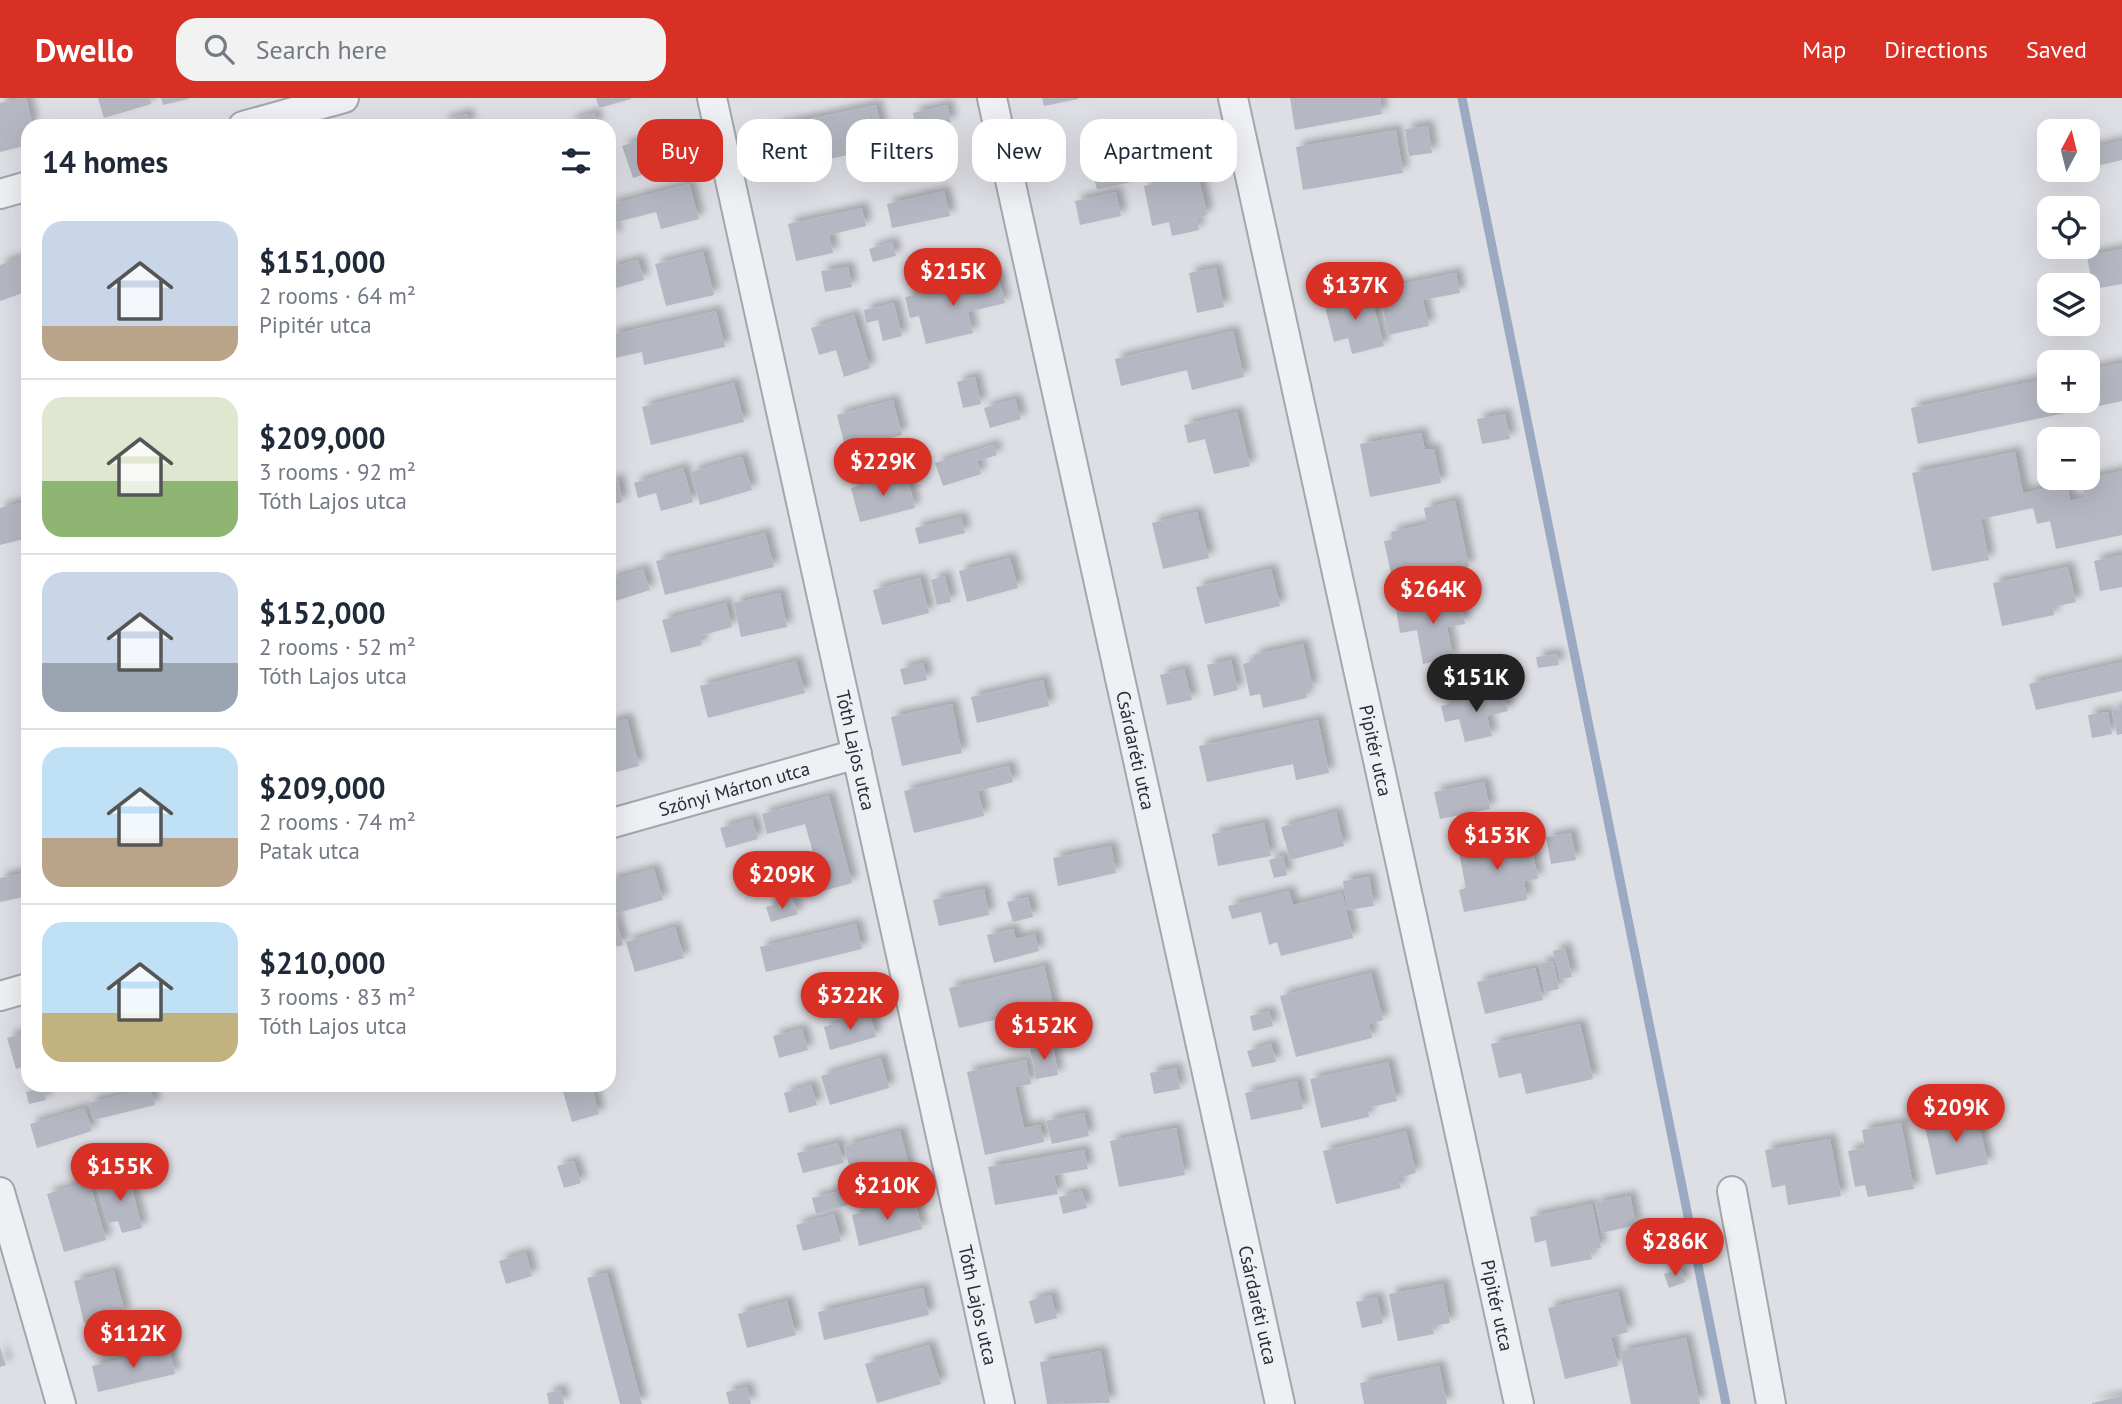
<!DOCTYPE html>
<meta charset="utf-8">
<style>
body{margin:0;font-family:"PT Sans",sans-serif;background:#f2f2f3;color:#1f2937;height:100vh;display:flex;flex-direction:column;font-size:26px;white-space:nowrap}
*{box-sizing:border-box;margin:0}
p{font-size:23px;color:#747a83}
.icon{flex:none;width:38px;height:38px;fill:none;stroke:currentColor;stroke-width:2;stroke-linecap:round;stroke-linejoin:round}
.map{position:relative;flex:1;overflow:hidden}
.details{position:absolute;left:21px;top:21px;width:595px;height:973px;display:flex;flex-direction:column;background:#fff;border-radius:21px;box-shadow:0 7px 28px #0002}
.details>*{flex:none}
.guide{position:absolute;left:637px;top:21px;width:665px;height:63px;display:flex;gap:14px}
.needle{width:46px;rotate:7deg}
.buttons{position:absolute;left:2037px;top:21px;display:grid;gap:14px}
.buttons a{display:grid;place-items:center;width:63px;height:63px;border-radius:14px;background:#fff;box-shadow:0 7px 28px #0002;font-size:35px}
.price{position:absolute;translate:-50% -60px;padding:0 16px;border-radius:24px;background:#d93025;color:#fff;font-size:23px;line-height:46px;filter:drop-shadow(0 2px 4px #0008)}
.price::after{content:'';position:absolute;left:50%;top:42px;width:21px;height:16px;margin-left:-10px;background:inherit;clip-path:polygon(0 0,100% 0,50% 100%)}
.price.selected{background:#222;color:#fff}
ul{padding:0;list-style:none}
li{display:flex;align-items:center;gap:21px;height:175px;padding:0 21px}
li+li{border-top:2px solid #e0e1e3}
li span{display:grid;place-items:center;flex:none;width:196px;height:140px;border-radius:21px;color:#555}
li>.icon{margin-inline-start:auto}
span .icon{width:84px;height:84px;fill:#fffc;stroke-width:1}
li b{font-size:30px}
h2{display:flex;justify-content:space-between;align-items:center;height:84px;padding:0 21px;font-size:30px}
.tag{padding:0 24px;border-radius:21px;background:#fff;box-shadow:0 7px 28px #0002;font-size:24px;line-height:63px}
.tag.selected{background:#d93025;color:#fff}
header{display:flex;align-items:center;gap:42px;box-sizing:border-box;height:98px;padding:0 35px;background:#d93025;color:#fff}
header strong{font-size:33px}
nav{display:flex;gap:38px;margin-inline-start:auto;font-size:24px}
.search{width:490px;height:63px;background:#f2f2f3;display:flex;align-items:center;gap:18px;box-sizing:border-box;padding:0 24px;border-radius:21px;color:#747a83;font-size:26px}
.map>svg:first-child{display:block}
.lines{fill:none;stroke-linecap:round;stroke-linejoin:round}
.stream{stroke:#9baac2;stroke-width:9}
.building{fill:#b5b8c2;filter:url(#shadow)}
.minor-casing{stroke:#a3a6ae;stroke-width:32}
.minor{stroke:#eff0f4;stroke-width:28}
.labels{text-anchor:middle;stroke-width:7;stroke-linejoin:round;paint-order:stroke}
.street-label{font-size:19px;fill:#282d3a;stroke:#eceef3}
</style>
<header>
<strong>Dwello</strong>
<div class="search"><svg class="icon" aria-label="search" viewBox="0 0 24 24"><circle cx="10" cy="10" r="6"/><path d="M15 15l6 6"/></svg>Search here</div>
<nav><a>Map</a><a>Directions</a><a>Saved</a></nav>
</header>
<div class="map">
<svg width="2122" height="1306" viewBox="0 0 2122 1306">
<defs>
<filter id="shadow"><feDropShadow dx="6" dy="-6" stdDeviation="3.5" flood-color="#0004"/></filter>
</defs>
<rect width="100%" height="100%" fill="#dddfe5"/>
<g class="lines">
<path class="stream" d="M1462 0 1726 1306"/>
</g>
<g class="building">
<path d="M22 0H26L33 28H28V47L0 54V5Z"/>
<path d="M98 0H150L151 6 104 20Z"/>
<path d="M161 0H188V1L163 7Z"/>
<path d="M596 0H631V1L599 10Z"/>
<path d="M1042 0H1078V1L1044 8Z"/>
<path d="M1290 0H1380L1382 16 1295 32Z"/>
<path d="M876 7 886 49 781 71 772 29Z"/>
<path d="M947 7 951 24 916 32 913 15Z"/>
<path d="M594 15 598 28H569L568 24Z"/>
<path d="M467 16 470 28H443L442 23Z"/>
<path d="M1428 28 1432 55 1409 58 1405 31Z"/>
<path d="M670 32 681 64 633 80 622 48Z"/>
<path d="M1396 32 1403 75 1303 92 1296 49Z"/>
<path d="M2122 43V62L2088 70V51Z"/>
<path d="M1144 56 1149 80 1097 92 1091 69Z"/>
<path d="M2057 72H2075V73L2058 77Z"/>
<path d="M1198 76 1207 116 1197 122 1199 132 1172 138 1169 124 1152 128 1144 88Z"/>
<path d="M689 86 699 121 661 131 656 114 613 125 616 138 609 140V107Z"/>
<path d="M944 93 950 118 892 130 887 106Z"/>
<path d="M1116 94 1121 118 1080 127 1075 103Z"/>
<path d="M862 110 866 128 829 137 833 155 796 163 788 126Z"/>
<path d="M892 144 896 158 873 164 869 151Z"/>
<path d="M2122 151V186L2093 191 2087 158Z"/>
<path d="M703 154 714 197 666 208 655 166Z"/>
<path d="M20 160 28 184V193L0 203V167Z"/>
<path d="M638 162 644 182 609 192V170Z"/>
<path d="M848 169 852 189 825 194 821 173Z"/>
<path d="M1216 170 1224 209 1197 215 1189 175Z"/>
<path d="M1456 175 1460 195 1423 202 1429 228 1388 237 1379 191Z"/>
<path d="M998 178 1005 205 968 214 973 235 926 246 919 218 910 220 905 199Z"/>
<path d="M1370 193 1384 248 1352 256 1348 240 1334 244 1324 205Z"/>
<path d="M894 205 902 238 883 243 878 222 866 225 864 212Z"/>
<path d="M716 213 725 249 644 267 642 254 615 260 610 237Z"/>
<path d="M854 217 870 270 844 279 836 252 819 257 811 230Z"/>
<path d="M1233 233 1244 279 1192 292 1187 272 1121 288 1115 261Z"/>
<path d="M2122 265V303L1918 346 1911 310 2049 280V303H2088V272Z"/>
<path d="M975 279 981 306 963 310 957 284Z"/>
<path d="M734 285 744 324 651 347 642 309Z"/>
<path d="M1015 301 1021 321 990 330 984 310Z"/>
<path d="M893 302 902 337 846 352 837 317Z"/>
<path d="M1237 314 1250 368 1214 376 1205 341 1188 345 1184 327Z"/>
<path d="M1505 316 1510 341 1482 346 1477 321Z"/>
<path d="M1421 335 1425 352 1434 351 1441 385 1370 399 1360 346Z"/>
<path d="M994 347 997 357 977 363 981 376 943 388 935 365Z"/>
<path d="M2015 354 2023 395 2067 386 2070 403 2085 399 2081 382 2122 373V437L2056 451 2050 423 2037 426 2033 410 1981 421 1989 462 1932 473 1912 375Z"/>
<path d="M742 359 752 392 700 407 691 374Z"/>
<path d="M683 370 693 404 661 413 656 395 638 400 634 385Z"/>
<path d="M907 376 915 410 860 424 851 390Z"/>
<path d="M618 382 622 404 609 407V384Z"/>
<path d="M28 403V440L0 447V410Z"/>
<path d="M1455 403 1469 469 1393 485 1384 443 1392 442 1391 434 1427 426 1424 410Z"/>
<path d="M1197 414 1209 460 1163 471 1152 425Z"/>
<path d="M961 419 965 435 919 446 915 430Z"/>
<path d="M765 435 774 469 665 497 656 463Z"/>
<path d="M2122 457V489L2100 493 2094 463Z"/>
<path d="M1010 460 1018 490 967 504 959 473Z"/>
<path d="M2068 469 2076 504 2053 509 2054 517 2002 528 1993 485Z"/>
<path d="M643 471 650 492 609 505V482Z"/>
<path d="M1271 471 1280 508 1205 526 1196 489Z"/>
<path d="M945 478 951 504 937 507 931 482Z"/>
<path d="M920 480 929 515 882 527 873 492Z"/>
<path d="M780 495 787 529 741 539 734 505Z"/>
<path d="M1460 498 1465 526 1447 529 1453 560 1423 566 1417 532 1400 535 1396 511Z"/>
<path d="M726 505 732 529 700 538 702 547 671 555 662 522Z"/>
<path d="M1303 546 1313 590 1305 592 1307 600 1263 610 1260 596 1250 598 1243 566 1255 563 1253 557Z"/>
<path d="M1557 556 1559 567 1538 570 1536 559Z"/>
<path d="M1231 562 1238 592 1214 598 1207 567Z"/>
<path d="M796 563 805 595 708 620 700 588Z"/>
<path d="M2122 564V593L2036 612 2029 586Z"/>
<path d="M923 565 927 582 904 587 900 571Z"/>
<path d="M1184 571 1192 602 1167 607 1160 577Z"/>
<path d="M1043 582 1049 608 977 625 971 599Z"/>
<path d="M1503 593 1508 613 1487 618 1492 638 1465 644 1459 621 1445 624 1441 608Z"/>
<path d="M952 606 962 655 902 668 891 619Z"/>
<path d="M2122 610V636L2117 637 2112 612Z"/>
<path d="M2108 614 2112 636 2092 640 2088 617Z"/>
<path d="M627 621 639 668 609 676V625Z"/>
<path d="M1318 622 1329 675 1296 682 1293 666 1207 684 1199 648Z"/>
<path d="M1009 668 1013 684 978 693 984 718 914 735 904 693Z"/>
<path d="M1484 684 1490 711 1440 721 1434 694Z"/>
<path d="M829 698 852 785 797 800 792 779 818 773 805 726 767 736 762 716Z"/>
<path d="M1336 714 1344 748 1290 762 1281 729Z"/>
<path d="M752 721 758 741 726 750 720 730Z"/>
<path d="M23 722H28V747H27Z"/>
<path d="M1264 725 1271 758 1218 768 1212 736Z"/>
<path d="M1571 735 1576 762 1551 766 1546 739Z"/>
<path d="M1529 736 1538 781 1524 783 1527 802 1464 814 1459 792 1466 790 1458 750Z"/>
<path d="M1111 748 1116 775 1058 788 1053 760Z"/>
<path d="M1283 758 1287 777 1274 780 1269 762Z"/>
<path d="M654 771 663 802 614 816 623 847 609 850V783Z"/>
<path d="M24 775 28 798 0 804V780Z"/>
<path d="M1369 779 1374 808 1347 812 1343 783Z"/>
<path d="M984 791 989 817 939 828 933 802Z"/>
<path d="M1289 793 1293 807 1342 795 1353 840 1281 858 1277 844 1269 847 1261 814 1232 821 1228 808Z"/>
<path d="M1028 799 1033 819 1013 824 1007 804Z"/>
<path d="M793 801 798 816 771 824 766 809Z"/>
<path d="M856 826 862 851 766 874 760 849Z"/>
<path d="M675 829 684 860 635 874 626 844Z"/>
<path d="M1013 831 1016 841 1035 836 1039 853 994 865 987 837Z"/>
<path d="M1565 850 1572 879 1560 881 1553 853Z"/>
<path d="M1553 863 1559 891 1545 894 1539 866Z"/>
<path d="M1044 868 1057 923 1028 930 1025 915 959 930 949 890Z"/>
<path d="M1535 870 1543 902 1485 916 1477 884Z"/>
<path d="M1371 875 1383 922 1369 926 1372 940 1296 959 1280 898Z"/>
<path d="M1269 913 1273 928 1253 933 1250 918Z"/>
<path d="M870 916 876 939 830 952 824 929Z"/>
<path d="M1580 926 1593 981 1526 996 1521 975 1499 980 1491 946Z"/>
<path d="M802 931 808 952 779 960 773 938Z"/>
<path d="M28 934V967L16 971 7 940Z"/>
<path d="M1271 946 1276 964 1252 969 1247 953Z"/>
<path d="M1053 947 1058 977 1036 981 1030 951Z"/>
<path d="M881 960 889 990 830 1007 821 978Z"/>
<path d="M1026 962 1031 986 1015 989 1024 1030 1040 1027 1044 1044 985 1057 967 974Z"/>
<path d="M1388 964 1397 1003 1367 1010 1369 1019 1321 1030 1310 981Z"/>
<path d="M1176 970 1180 991 1154 996 1150 975Z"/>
<path d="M1297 983 1303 1011 1251 1022 1245 995Z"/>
<path d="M561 987H591L599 1016 572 1024Z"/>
<path d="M811 987 817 1007 789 1015 784 995Z"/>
<path d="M150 989 155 1007 94 1022 89 1005Z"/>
<path d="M43 990 46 1002 29 1006 26 994Z"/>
<path d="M85 1010 92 1033 37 1050 30 1026Z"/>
<path d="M1976 1014 1988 1066 1936 1077 1924 1025Z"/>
<path d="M1084 1015 1089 1038 1052 1046 1046 1023Z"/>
<path d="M1901 1025 1914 1091 1868 1099 1865 1087 1855 1089 1848 1053 1865 1050 1862 1032Z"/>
<path d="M1176 1030 1185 1077 1119 1089 1110 1043Z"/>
<path d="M900 1033 910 1072 854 1087 844 1048Z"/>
<path d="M1406 1033 1416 1075 1398 1080 1401 1090 1336 1106 1323 1053Z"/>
<path d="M1830 1041 1841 1098 1788 1107 1785 1087 1772 1090 1765 1052Z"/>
<path d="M838 1045 844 1065 803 1075 797 1055Z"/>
<path d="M1084 1052 1088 1071 1054 1077 1058 1096 995 1107 988 1069Z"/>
<path d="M574 1063 581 1085 564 1090 557 1068Z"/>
<path d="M128 1075 142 1130 122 1135 118 1123 107 1125 96 1084Z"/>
<path d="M89 1083 106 1142 64 1154 47 1096Z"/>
<path d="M844 1092 848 1107 816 1116 812 1100Z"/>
<path d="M1082 1093 1087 1110 1063 1116 1059 1099Z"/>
<path d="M1630 1098 1636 1127 1602 1135 1595 1105Z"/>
<path d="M914 1101 922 1131 859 1148 852 1117Z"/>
<path d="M1592 1106 1601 1150 1590 1152 1592 1161 1551 1169 1546 1142 1535 1145 1530 1119Z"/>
<path d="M834 1116 841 1143 803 1153 796 1127Z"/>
<path d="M526 1155 532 1178 506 1186 499 1163Z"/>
<path d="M1681 1171 1685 1184 1669 1190 1664 1176Z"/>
<path d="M114 1173 125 1216 84 1225 74 1183Z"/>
<path d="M607 1175 642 1306H620L587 1180Z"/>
<path d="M1443 1186 1450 1225 1432 1228 1434 1236 1398 1243 1389 1196Z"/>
<path d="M923 1190 929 1217 824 1242 818 1214Z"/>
<path d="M1618 1194 1628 1234 1611 1239 1618 1268 1565 1281 1548 1210Z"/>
<path d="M1051 1197 1057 1220 1035 1226 1029 1203Z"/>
<path d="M1377 1199 1383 1225 1362 1230 1356 1204Z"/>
<path d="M787 1203 796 1237 747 1250 738 1216Z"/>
<path d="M143 1231 147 1249 122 1254 119 1236Z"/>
<path d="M1686 1240 1700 1306H1631L1620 1253Z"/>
<path d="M929 1247 941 1286 877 1305 865 1266Z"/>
<path d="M0 1249 6 1267 0 1269Z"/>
<path d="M169 1250 175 1276 98 1294 92 1268Z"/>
<path d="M1101 1253 1110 1305 1047 1306 1040 1264Z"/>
<path d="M1439 1268 1447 1306H1364L1360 1285Z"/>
<path d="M747 1289 751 1306H729L726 1294Z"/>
<path d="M561 1292 564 1306H549L547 1295Z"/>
<path d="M2122 1298V1306H2092V1305Z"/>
</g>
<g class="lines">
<defs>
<g id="minor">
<path id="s1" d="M712 0 1000 1306"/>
<path id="s2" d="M992 0 1280 1306"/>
<path id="s3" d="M1233 0 1519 1306"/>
<path d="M243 28 344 0"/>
<path d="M0 96 28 88"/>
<path id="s4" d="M609 726 857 656"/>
<path d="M0 898 28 890"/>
<path d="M1732 1093 1771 1306"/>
<path d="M0 1094 61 1306"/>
</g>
</defs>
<use href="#minor" class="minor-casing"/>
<use href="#minor" class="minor"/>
</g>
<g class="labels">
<g class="street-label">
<text dy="7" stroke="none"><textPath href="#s1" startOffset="668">Tóth Lajos utca</textPath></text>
<text dy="7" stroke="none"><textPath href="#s2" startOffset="668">Csárdaréti utca</textPath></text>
<text dy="7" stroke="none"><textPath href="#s3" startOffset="668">Pipitér utca</textPath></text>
<text dy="7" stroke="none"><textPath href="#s4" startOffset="130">Szőnyi Márton utca</textPath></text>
<text dy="7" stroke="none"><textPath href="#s1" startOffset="1236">Tóth Lajos utca</textPath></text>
<text dy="7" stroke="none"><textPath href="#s2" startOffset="1236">Csárdaréti utca</textPath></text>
<text dy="7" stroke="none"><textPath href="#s3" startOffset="1236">Pipitér utca</textPath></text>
</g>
</g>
</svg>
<div class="buttons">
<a><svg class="needle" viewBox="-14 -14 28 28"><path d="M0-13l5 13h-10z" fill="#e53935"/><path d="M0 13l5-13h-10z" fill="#747a83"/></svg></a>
<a><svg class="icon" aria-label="locate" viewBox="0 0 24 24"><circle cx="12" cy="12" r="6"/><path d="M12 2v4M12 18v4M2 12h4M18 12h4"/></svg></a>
<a><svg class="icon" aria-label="layers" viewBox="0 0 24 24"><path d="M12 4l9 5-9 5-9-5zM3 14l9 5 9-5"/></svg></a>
<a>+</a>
<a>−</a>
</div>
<b class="price" style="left:953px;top:210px">$215K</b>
<b class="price" style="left:1355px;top:224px">$137K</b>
<b class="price" style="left:883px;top:400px">$229K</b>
<b class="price" style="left:1433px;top:528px">$264K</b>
<b class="price selected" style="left:1476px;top:616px">$151K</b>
<b class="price" style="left:1497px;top:774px">$153K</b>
<b class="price" style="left:782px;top:813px">$209K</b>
<b class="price" style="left:850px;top:934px">$322K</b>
<b class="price" style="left:1044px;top:964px">$152K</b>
<b class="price" style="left:1956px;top:1046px">$209K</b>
<b class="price" style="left:120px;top:1105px">$155K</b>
<b class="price" style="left:887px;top:1124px">$210K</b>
<b class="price" style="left:1675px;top:1180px">$286K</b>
<b class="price" style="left:133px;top:1272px">$112K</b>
<div class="guide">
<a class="tag selected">Buy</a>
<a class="tag">Rent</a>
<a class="tag">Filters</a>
<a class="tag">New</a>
<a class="tag">Apartment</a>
</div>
<section class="details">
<h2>14 homes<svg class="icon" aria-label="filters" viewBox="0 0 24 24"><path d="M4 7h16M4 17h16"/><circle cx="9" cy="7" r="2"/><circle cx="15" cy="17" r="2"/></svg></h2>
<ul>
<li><span style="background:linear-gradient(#c9d6e8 75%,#b9a48a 0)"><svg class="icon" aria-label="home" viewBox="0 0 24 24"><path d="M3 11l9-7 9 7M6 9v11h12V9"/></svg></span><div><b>$151,000</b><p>2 rooms · 64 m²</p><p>Pipitér utca</p></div></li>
<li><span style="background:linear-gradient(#dfe7d0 60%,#8fb573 0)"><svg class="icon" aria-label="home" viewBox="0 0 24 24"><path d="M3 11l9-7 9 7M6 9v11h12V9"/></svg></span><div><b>$209,000</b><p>3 rooms · 92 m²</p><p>Tóth Lajos utca</p></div></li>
<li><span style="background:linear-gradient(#c9d6e8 65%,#9aa5b1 0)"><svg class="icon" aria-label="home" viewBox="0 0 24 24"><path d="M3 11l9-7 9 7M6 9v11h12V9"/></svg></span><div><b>$152,000</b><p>2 rooms · 52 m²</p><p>Tóth Lajos utca</p></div></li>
<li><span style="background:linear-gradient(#bfe0f5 65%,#b9a48a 0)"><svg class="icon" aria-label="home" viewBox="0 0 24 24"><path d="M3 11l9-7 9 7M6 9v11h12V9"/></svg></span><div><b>$209,000</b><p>2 rooms · 74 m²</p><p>Patak utca</p></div></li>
<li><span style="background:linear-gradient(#bfe0f5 65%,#c2b280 0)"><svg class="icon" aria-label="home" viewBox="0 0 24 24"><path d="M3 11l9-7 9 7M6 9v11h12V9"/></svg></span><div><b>$210,000</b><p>3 rooms · 83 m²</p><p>Tóth Lajos utca</p></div></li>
</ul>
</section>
</div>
